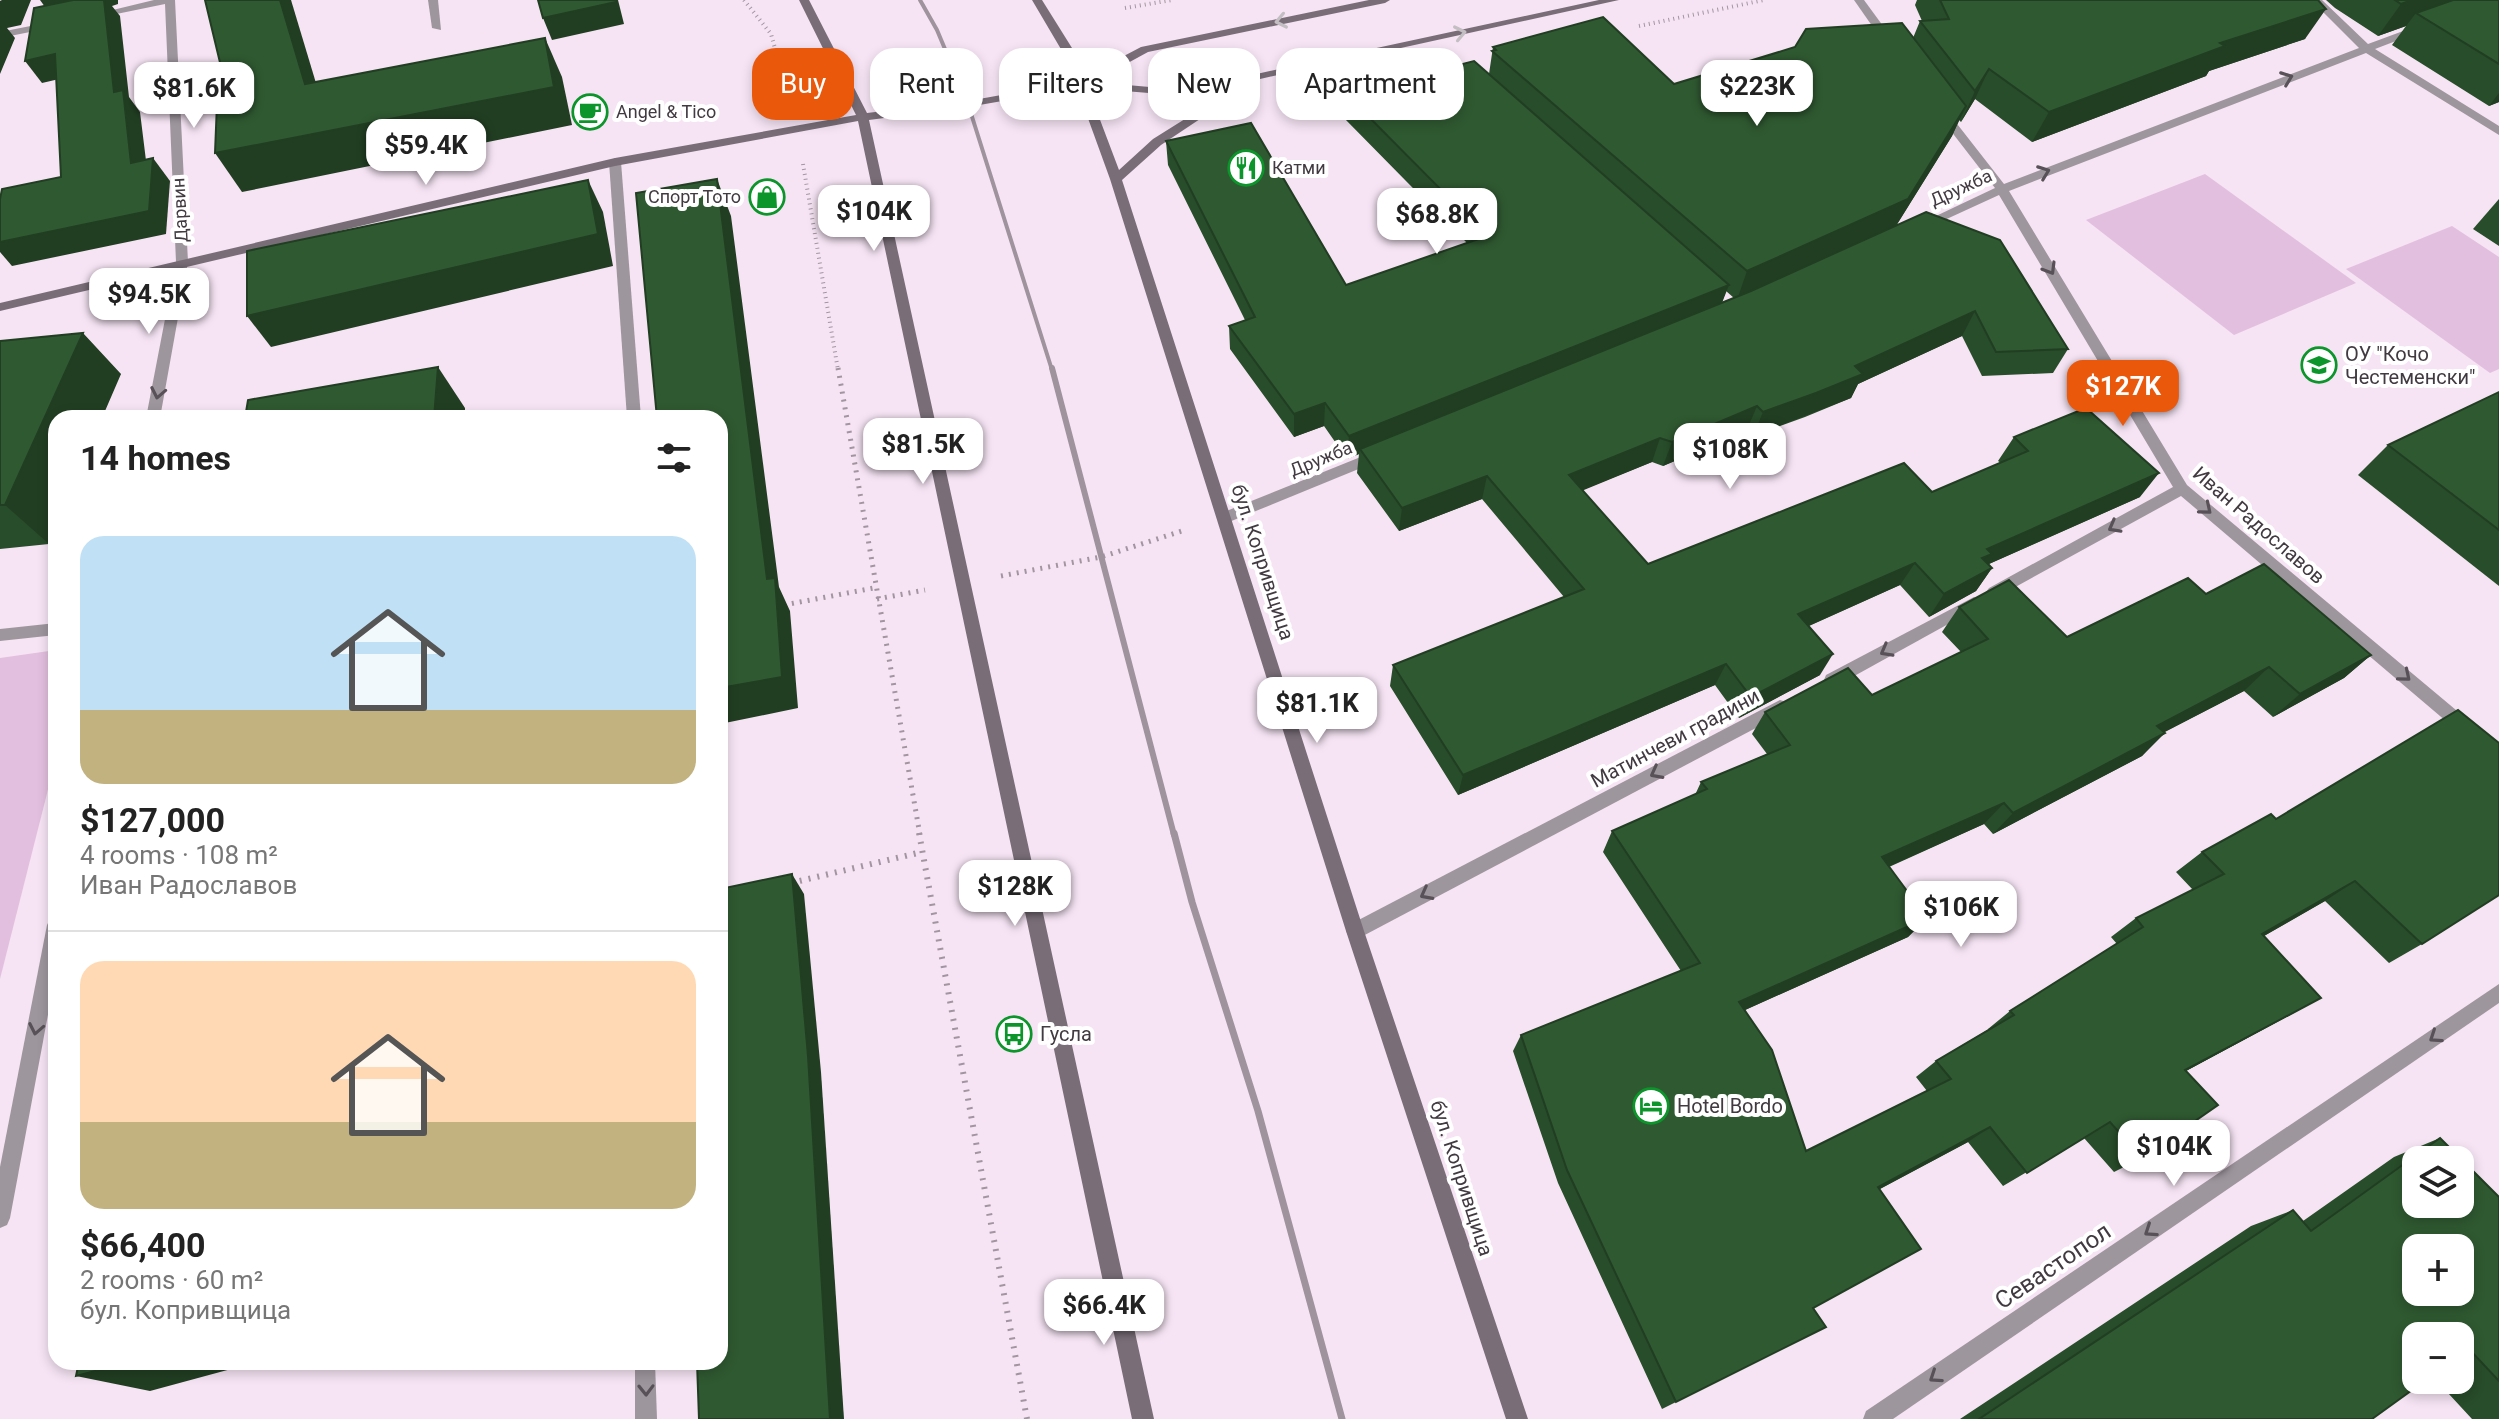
<!DOCTYPE html>
<meta charset="utf-8">
<style>
body{margin:0;font-family:Roboto,sans-serif;background:#f6f6f6;color:#222;height:100vh;display:flex;flex-direction:column;font-size:30px;white-space:nowrap}
*{box-sizing:border-box;margin:0}
p{font-size:26px;color:#767676}
.icon{flex:none;width:44px;height:44px;fill:none;stroke:currentColor;stroke-width:2;stroke-linecap:round;stroke-linejoin:round}
.map{position:relative;flex:1;overflow:hidden}
.panel{position:absolute;left:48px;top:410px;width:680px;height:960px;display:flex;flex-direction:column;background:#fff;border-radius:24px;box-shadow:0 4px 12px #0003}
.panel>*{flex:none}
.banner{position:absolute;left:752px;top:48px;width:760px;height:72px;display:flex;gap:16px}
.controls{position:absolute;left:2402px;top:1146px;display:grid;gap:16px}
.controls a{display:grid;place-items:center;width:72px;height:72px;border-radius:16px;background:#fff;box-shadow:0 4px 12px #0003;font-size:40px}
.price{position:absolute;translate:-50% -68px;padding:0 18px;border-radius:16px;background:#fff;color:#222;font-size:26px;line-height:52px;filter:drop-shadow(0 2px 4px #0008)}
.price::after{content:'';position:absolute;left:50%;top:48px;width:24px;height:18px;margin-left:-12px;background:inherit;clip-path:polygon(0 0,100% 0,50% 100%)}
.price.active{background:#ea580c;color:#fff}
ul{padding:0;list-style:none}
li{display:grid;align-content:center;gap:16px;height:424px;padding:0 32px}
li+li{border-top:2px solid #e0e0e0}
li span{display:grid;place-items:center;height:248px;border-radius:24px;color:#555}
li>.icon{margin-inline-start:auto}
span .icon{width:144px;height:144px;fill:#fffc;stroke-width:1}
li b{font-size:34px}
h2{display:flex;justify-content:space-between;align-items:center;height:96px;padding:0 32px;font-size:34px}
.pill{padding:0 28px;border-radius:24px;background:#fff;box-shadow:0 4px 12px #0003;font-size:28px;line-height:72px}
.pill.active{background:#ea580c;color:#fff}
.map>svg:first-child{display:block}
.green{fill:#e3bfdf}
.lines{fill:none;stroke-linecap:round;stroke-linejoin:round}
.path-far2{stroke:#a295a1;stroke-width:4;stroke-dasharray:1 4;stroke-linecap:butt}
.path-far1{stroke:#a295a1;stroke-width:5;stroke-dasharray:2 6;stroke-linecap:butt}
.path{stroke:#a295a1;stroke-width:6;stroke-dasharray:2 7;stroke-linecap:butt}
.lane{fill:#9e969d;fill-rule:evenodd}
.street{fill:#9e969d;fill-rule:evenodd}
.secondary{fill:#796e78;fill-rule:evenodd}
.rail-far2{stroke:#9f939e;stroke-width:4}
.rail-far1{stroke:#9f939e;stroke-width:6}
.rail{stroke:#9f939e;stroke-width:7}
.wall{fill:#284d2a;fill-rule:evenodd}
.shaded-wall{fill:#213e22}
.building{fill:#2f5931;stroke:#213e22;stroke-width:2;fill-rule:evenodd}
.oneway{stroke:#c3bec2}
.oneway2{stroke:#585157}
.labels{text-anchor:middle;stroke-width:8;stroke-linejoin:round;paint-order:stroke}
.far-poi-label{font-size:18px;fill:#413a40;stroke:#fff;text-anchor:start}
.far-street-label{font-size:18px;fill:#413a40;stroke:#fff}
.poi-label{font-size:20px;fill:#413a40;stroke:#fff;text-anchor:start}
.street-label{font-size:20px;fill:#413a40;stroke:#fff}
.near-street-label{font-size:24px;fill:#413a40;stroke:#fff}
</style>
<div class="map">
<svg width="2499" height="1419" viewBox="0 0 2499 1419">
<rect width="100%" height="100%" fill="#f6e4f4"/>
<g class="green">
<path d="M2205 174 2356 283 2234 335 2086 220Z"/>
<path d="M2452 226 2499 257V369L2490 373 2346 269Z"/>
<path d="M56 650V758L0 979V658Z"/>
</g>
<g class="lines">
<g class="path-far2">
<path d="M744 0 771 34 788 95"/>
<path d="M1125 8 1172 0"/>
<path d="M1639 26 1764 0"/>
<path d="M803 164 838 370"/>
</g>
<g class="path-far1">
<path d="M838 368 920 835"/>
<path d="M1001 576 1101 557 1185 530"/>
<path d="M877 599 925 590"/>
<path d="M784 605 874 588"/>
</g>
<g class="path">
<path d="M919 833 1027 1419"/>
<path d="M791 883 922 852"/>
</g>
<g class="lane">
<path d="M428 0H438L441 30 432 28Z"/>
<path d="M615 158 621 162 641 418H627L609 162Z"/>
</g>
<g class="street">
<path d="M154 0H175L188 262 160 418H146L176 262 165 4 97 18 92 15Z"/>
<path d="M1854 0H1864L1894 41 1892 43H1884Z"/>
<path d="M2311 0H2322L2368 44 2414 27H2422V31L2375 49 2499 126V135L2366 53 2009 191 2187 485 2499 746V763L2493 761 2181 496 1999 596 1994 598 1986 592 1989 588 2173 487 1999 195 1927 228H1919L1917 225 1995 188 1937 113 1947 111 2004 184 2359 48Z"/>
<path d="M51 22 56 25 55 27 0 38V32Z"/>
<path d="M1378 450 1385 455 1383 459 1229 522H1219L1217 518 1219 514Z"/>
<path d="M1974 597 1979 599 1982 603 1979 607 1838 685H1826L1824 680 1826 675Z"/>
<path d="M56 623V635L0 641V629Z"/>
<path d="M1780 700 1786 702 1788 707 1786 712 1361 937 1355 939 1349 937 1346 931 1349 925Z"/>
<path d="M56 917V972L10 1218 7 1225 0 1228V1167L47 925 50 919Z"/>
<path d="M2499 984V1003L1893 1419H1863L1866 1411Z"/>
<path d="M635 1362H655L657 1419H635Z"/>
</g>
<path class="secondary" d="M799 0H809L867 113 968 101 1075 82 1065 56 1032 0H1042L1077 56 1084 77 1141 47 1369 0H1390L1385 3 1148 52 1093 82 1161 88 1261 73 1599 0H1619L1260 79 1161 145 1122 180 1364 931 1528 1419H1506L1346 931 1110 179 1077 88 968 107 869 120 1154 1419H1132L858 121 615 166 0 311V303L615 158 856 115ZM1244 82 1153 139 1119 170 1088 88 1161 94Z"/>
<path class="rail-far2" d="M920 0 937 30 968 104 1052 370"/>
<path class="rail-far1" d="M1052 368 1174 835"/>
<path class="rail" d="M1174 833 1192 902 1258 1111 1342 1419"/>
</g>
<g class="wall">
<path d="M1917 0H2318L2305 39 2209 71 2206 76 2032 142 1975 99 1961 122 1959 120 1952 136 1896 226 2068 349 2053 373 1982 376 1962 336 1858 384 1851 398 1805 417 1753 436 1747 430 1663 466 1652 462 1582 490 1648 564 1932 492 2001 463 1998 461 2014 437 2140 497 1989 564 1992 568 1976 591 1929 617 1900 585 1809 626 1820 675 1739 718 1715 685 1458 795 1390 686 1393 665 1564 597 1482 499 1399 531 1357 473 1359 454 1347 459 1324 426 1294 437 1230 349 1229 326 1245 320 1168 165 1166 141 1346 285 1467 243 1344 118 1346 94 1489 74 1493 47 1674 84 1913 38 1920 21H1922L1915 5ZM1726 291 1734 298 1722 302Z"/>
<path d="M2326 0H2499V102L2489 106 2392 45 2406 26 2378 36 2335 8Z"/>
<path d="M2499 199V246L2473 229Z"/>
<path d="M0 341 121 374 56 418V527L49 544 0 549Z"/>
<path d="M2499 392V586L2358 475 2388 445Z"/>
<path d="M2206 594 2371 655 2344 678 2273 717 2244 691 2164 732 2142 756 1993 834 1984 824 1889 867 1927 918 1908 937 1745 1010 1806 1151 1927 1091 1916 1077 1936 1061 1989 1029H1988L2010 1011 2117 944 2111 937 2136 918 2193 890 2176 872 2202 852 2276 819 2458 710 2422 944 2389 963 2325 901 2264 936 2290 1015 2186 1071 2142 1158 2114 1172 2084 1138 2003 1186 1968 1142 1880 1189 1813 1308 1826 1327 1662 1409 1558 1183 1513 1051 1521 1035 1681 971 1603 852 1612 831 1695 795 1701 782 1767 754 1752 734 1765 712 1872 695 1961 652 1942 632 1959 607 2067 637Z"/>
<path d="M2440 1138 2499 1197V1419H2472L2436 1380H2460V1336L2372 1419H1960L2251 1226 2293 1210 2303 1221 2394 1157Z"/>
</g>
<g class="shaded-wall">
<path d="M2 0H31L21 25 7 28 15 38 0 74V1Z"/>
<path d="M40 0H118V4L112 6 120 16 129 97 140 112 149 185 131 163 53 18Z"/>
<path d="M280 0H291L328 123 305 84Z"/>
<path d="M615 0H618L624 24 552 40 543 18Z"/>
<path d="M2412 0H2482L2416 13 2406 26 2378 36 2401 4Z"/>
<path d="M2326 9 2305 39 2209 71 2206 76 2032 142 2049 112 2220 43Z"/>
<path d="M545 38 562 77 572 125 242 192 215 153Z"/>
<path d="M55 54 72 76 42 83 25 61Z"/>
<path d="M1989 69 1975 99 1961 122 1975 91Z"/>
<path d="M2499 93V102L2489 106Z"/>
<path d="M1966 106 1952 136 1894 229 1737 300 1747 271Z"/>
<path d="M153 158 170 181 166 234 12 266 0 252V242Z"/>
<path d="M717 179 731 216 779 587 790 611 798 708 720 724V688L767 579Z"/>
<path d="M588 180 603 212 613 266 271 347 247 316Z"/>
<path d="M1729 285 1720 308 1360 449 1359 454 1347 459 1349 436Z"/>
<path d="M1975 311 1962 336 1858 384 1851 398 1753 436 1763 412 1855 366Z"/>
<path d="M83 333 121 374 102 418H56V527L49 544 5 505Z"/>
<path d="M438 367 465 408V418H434Z"/>
<path d="M1325 403 1324 426 1294 437V414Z"/>
<path d="M1757 406 1747 430 1663 466 1672 442Z"/>
<path d="M1660 438 1652 462 1562 499 1569 475Z"/>
<path d="M2159 473 2140 497 1982 567 1966 580 1987 549Z"/>
<path d="M1487 476 1482 499 1399 531 1402 508Z"/>
<path d="M1915 563 1900 585 1786 636 1798 614Z"/>
<path d="M1992 568 1976 591 1929 617 1944 594Z"/>
<path d="M1833 654 1820 675 1739 718 1751 697Z"/>
<path d="M2371 655 2344 678 2273 717 2300 694Z"/>
<path d="M1726 664 1715 685 1458 795 1463 775Z"/>
<path d="M2269 667 2244 691 2134 748 2157 726Z"/>
<path d="M2165 733 2142 756 1993 834 2013 813Z"/>
<path d="M2004 803 1984 824 1865 877 1882 857Z"/>
<path d="M792 874 804 894 821 1072 844 1419H830Z"/>
<path d="M2355 881 2325 901 2234 953 2262 934Z"/>
<path d="M1927 918 1908 937 1725 1019 1739 1002Z"/>
<path d="M2321 998 2290 1015 2158 1086 2185 1070Z"/>
<path d="M1990 1127 1968 1142 1859 1200 1878 1187Z"/>
<path d="M130 1362H257L150 1391 76 1376Z"/>
</g>
<g class="building">
<path d="M73 0H104L114 92 123 90 131 163 153 158 149 211 0 242V199L2 189 61 177 55 54 25 61 34 8Z"/>
<path d="M205 0H280L305 84 545 38 554 87 215 153 217 103 229 100Z"/>
<path d="M538 0H615L616 2 543 18Z"/>
<path d="M1940 0H2318L2326 9 2220 43 2225 46 2049 112 1989 69 1975 91 1920 21 1949 19Z"/>
<path d="M2395 0H2412L2401 4Z"/>
<path d="M2453 0H2499V64L2416 13Z"/>
<path d="M1603 17 1674 84 1795 47 1806 29 1902 23 1966 106 1908 199 1747 271 1492 51 1496 50 1493 47Z"/>
<path d="M1474 61 1729 285 1349 436 1325 403 1294 414 1229 326 1255 317 1166 141 1251 123 1346 285 1487 236 1346 94Z"/>
<path d="M717 179 767 579 775 578 782 677 720 688V418H657L636 193Z"/>
<path d="M588 180 598 234 247 316V251Z"/>
<path d="M1926 212 2000 240 2068 349 1996 352 1975 311 1855 366 1863 374 1816 393 1763 412 1757 406 1672 442 1660 438 1569 475 1648 564 1904 463 1932 492 2028 451 2014 437 2086 408 2159 473 1987 549 1992 554 1982 558 1992 568 1944 594 1915 563 1798 614 1833 654 1751 697 1726 664 1463 775 1393 665 1584 589 1487 476 1402 508 1360 449 1751 291Z"/>
<path d="M83 333 5 505H0V341Z"/>
<path d="M438 367 434 418H245L248 400Z"/>
<path d="M2499 392V530L2388 445Z"/>
<path d="M2264 564 2371 655 2300 694 2269 667 2157 726 2165 733 2013 813 2004 803 1882 857 1927 918 1739 1002 1772 1050 1806 1151 1951 1079 1936 1061 2014 1015 2010 1011 2143 927 2136 918 2224 874 2202 852 2271 814 2276 819 2458 710 2499 743V895L2422 944 2355 881 2262 934 2321 998 2185 1070 2218 1105 2142 1158 2110 1122 2027 1173 1990 1127 1878 1187 1921 1249 1813 1308 1826 1327 1676 1402 1567 1170 1521 1035 1700 963 1612 831 1707 789 1701 782 1790 745 1765 712 1848 668 1872 695 1988 639 1959 607 2009 580 2067 637 2188 578 2206 594Z"/>
<path d="M792 874 808 1056 830 1419H699L697 1362H720V889Z"/>
<path d="M2440 1138 2499 1197V1381L2469 1349 2460 1355V1336H2416V1380H2426L2372 1419H1979L2293 1210 2311 1231ZM2416 1160H2460V1204H2416ZM2416 1248H2460V1292H2416Z"/>
<path d="M79 1362H130L76 1376Z"/>
</g>
<defs><path id="oneway-chevron" d="M-2-3.5L2.5 0L-2 3.5" fill="none" stroke-width="1.6" stroke-linecap="round" stroke-linejoin="round" transform="scale(2)"/></defs>
<g class="oneway">
<use href="#oneway-chevron" transform="translate(1281 21) rotate(168)"/>
<use href="#oneway-chevron" transform="translate(1460 33) rotate(-12)"/>
</g>
<g class="oneway2">
<use href="#oneway-chevron" transform="translate(2287 78) rotate(-21)"/>
<use href="#oneway-chevron" transform="translate(2044 172) rotate(-21)"/>
<use href="#oneway-chevron" transform="translate(2050 269) rotate(59)"/>
<use href="#oneway-chevron" transform="translate(158 393) rotate(101)"/>
<use href="#oneway-chevron" transform="translate(2206 509) rotate(40)"/>
<use href="#oneway-chevron" transform="translate(2114 527) rotate(151)"/>
<use href="#oneway-chevron" transform="translate(1886 651) rotate(151)"/>
<use href="#oneway-chevron" transform="translate(2405 676) rotate(40)"/>
<use href="#oneway-chevron" transform="translate(1656 773) rotate(152)"/>
<use href="#oneway-chevron" transform="translate(1426 894) rotate(152)"/>
<use href="#oneway-chevron" transform="translate(36 1029) rotate(101)"/>
<use href="#oneway-chevron" transform="translate(2435 1037) rotate(146)"/>
<use href="#oneway-chevron" transform="translate(2150 1231) rotate(146)"/>
<use href="#oneway-chevron" transform="translate(1935 1377) rotate(146)"/>
<use href="#oneway-chevron" transform="translate(646 1390) rotate(89)"/>
</g>
<defs>
<symbol id="cafe-ring" viewBox="-11 -11 22 22"><circle r="9.5" fill="#fff" stroke="#0c952a" stroke-width="1.5"/><path d="M-5.5-4.5H6V0H3Q3 3.5 0 3.5H-2.5Q-5.5 3.5-5.5 0ZM3-3.2v2h1.7v-2ZM-6 4.5H4V6H-6Z" fill="#0c952a"/></symbol>
<symbol id="restaurant-ring" viewBox="-11 -11 22 22"><circle r="9.5" fill="#fff" stroke="#0c952a" stroke-width="1.5"/><path d="M-5-6h1v4h1v-4h1v4h1v-4h1v5L-1.5 .5V6h-2V.5L-5-1ZM5-6V6H3V1.5H1.5Q1.5-4 5-6Z" fill="#0c952a"/></symbol>
<symbol id="shop-ring" viewBox="-11 -11 22 22"><circle r="9.5" fill="#fff" stroke="#0c952a" stroke-width="1.5"/><path d="M-5-2.5h2.3a2.7 3.5 0 0 1 5.4 0H5L5.5 6h-11ZM-1.5-2.5h3a1.5 2.3 0 0 0-3 0Z" fill="#0c952a"/></symbol>
<symbol id="school-ring" viewBox="-11 -11 22 22"><circle r="9.5" fill="#fff" stroke="#0c952a" stroke-width="1.5"/><path d="M0-5L7-2L0 1L-7-2ZM-4 1L0 2.5L4 1V4Q0 6-4 4Z" fill="#0c952a"/></symbol>
<symbol id="bus-ring" viewBox="-11 -11 22 22"><circle r="9.5" fill="#fff" stroke="#0c952a" stroke-width="1.5"/><path d="M-5-6H5V4H4V6H2V4H-2V6H-4V4H-5ZM-3.5-4V0h7V-4ZM-3.5 1.2v1.5H-2V1.2ZM2 1.2v1.5H3.5V1.2Z" fill="#0c952a"/></symbol>
<symbol id="hotel-ring" viewBox="-11 -11 22 22"><circle r="9.5" fill="#fff" stroke="#0c952a" stroke-width="1.5"/><path d="M-6-4.5h1.5V1H6V5H4.5V3h-9V5H-6ZM-4 0a1.8 1.8 0 1 1 3.6 0ZM.5 0V-2.5h3Q6-2.5 6 0Z" fill="#0c952a"/></symbol>
</defs>
<g fill-rule="evenodd">
<use href="#cafe-ring" x="570" y="92" width="40" height="40"/>
<use href="#restaurant-ring" x="1226" y="148" width="40" height="40"/>
<use href="#shop-ring" x="747" y="177" width="40" height="40"/>
<use href="#school-ring" x="2299" y="345" width="40" height="40"/>
<use href="#bus-ring" x="994" y="1014" width="40" height="40"/>
<use href="#hotel-ring" x="1631" y="1086" width="40" height="40"/>
</g>
<g class="labels">
<g class="far-poi-label">
<text x="616" y="118">Angel &amp; Tico</text>
<text x="1272" y="174">Катми</text>
<text x="741" y="203" text-anchor="end">Спорт Тото</text>
</g>
<g class="far-street-label">
<text transform="translate(1961 188) rotate(-24)" y="6">Дружба</text>
<text transform="translate(180 210) rotate(-93)" y="6">Дарвин</text>
<text transform="translate(1321 459) rotate(-22)" y="6">Дружба</text>
</g>
<g class="poi-label">
<text x="2345" y="361">ОУ "Кочо<tspan x="2345" dy="23">Честеменски"</tspan></text>
<text x="1040" y="1041">Гусла</text>
<text x="1677" y="1113">Hotel Bordo</text>
</g>
<g class="street-label">
<text transform="translate(2259 525) rotate(41)" y="7">Иван Радославов</text>
<text transform="translate(1263 562) rotate(72)" y="7">бул. Копривщица</text>
<text transform="translate(1675 738) rotate(-28)" y="7">Матинчеви градини</text>
<text transform="translate(1462 1178) rotate(72)" y="7">бул. Копривщица</text>
</g>
<g class="near-street-label">
<text transform="translate(2053 1266) rotate(-34)" y="8">Севастопол</text>
</g>
</g>
</svg>
<div class="controls">
<a><svg class="icon" aria-label="layers" viewBox="0 0 24 24"><path d="M12 4l9 5-9 5-9-5zM3 14l9 5 9-5"/></svg></a>
<a>+</a>
<a>−</a>
</div>
<b class="price" style="left:1757px;top:128px">$223K</b>
<b class="price" style="left:194px;top:130px">$81.6K</b>
<b class="price" style="left:426px;top:187px">$59.4K</b>
<b class="price" style="left:874px;top:253px">$104K</b>
<b class="price" style="left:1437px;top:256px">$68.8K</b>
<b class="price" style="left:149px;top:336px">$94.5K</b>
<b class="price active" style="left:2123px;top:428px">$127K</b>
<b class="price" style="left:923px;top:486px">$81.5K</b>
<b class="price" style="left:1730px;top:491px">$108K</b>
<b class="price" style="left:1317px;top:745px">$81.1K</b>
<b class="price" style="left:1015px;top:928px">$128K</b>
<b class="price" style="left:1961px;top:949px">$106K</b>
<b class="price" style="left:2174px;top:1188px">$104K</b>
<b class="price" style="left:1104px;top:1347px">$66.4K</b>
<div class="banner">
<a class="pill active">Buy</a>
<a class="pill">Rent</a>
<a class="pill">Filters</a>
<a class="pill">New</a>
<a class="pill">Apartment</a>
</div>
<section class="panel">
<h2>14 homes<svg class="icon" aria-label="filters" viewBox="0 0 24 24"><path d="M4 7h16M4 17h16"/><circle cx="9" cy="7" r="2"/><circle cx="15" cy="17" r="2"/></svg></h2>
<ul>
<li><span style="background:linear-gradient(#bfe0f5 70%,#c2b280 0)"><svg class="icon" aria-label="home" viewBox="0 0 24 24"><path d="M3 11l9-7 9 7M6 9v11h12V9"/></svg></span><div><b>$127,000</b><p>4 rooms · 108 m²</p><p>Иван Радославов</p></div></li>
<li><span style="background:linear-gradient(#ffd9b3 65%,#c2b280 0)"><svg class="icon" aria-label="home" viewBox="0 0 24 24"><path d="M3 11l9-7 9 7M6 9v11h12V9"/></svg></span><div><b>$66,400</b><p>2 rooms · 60 m²</p><p>бул. Копривщица</p></div></li>
</ul>
</section>
</div>
